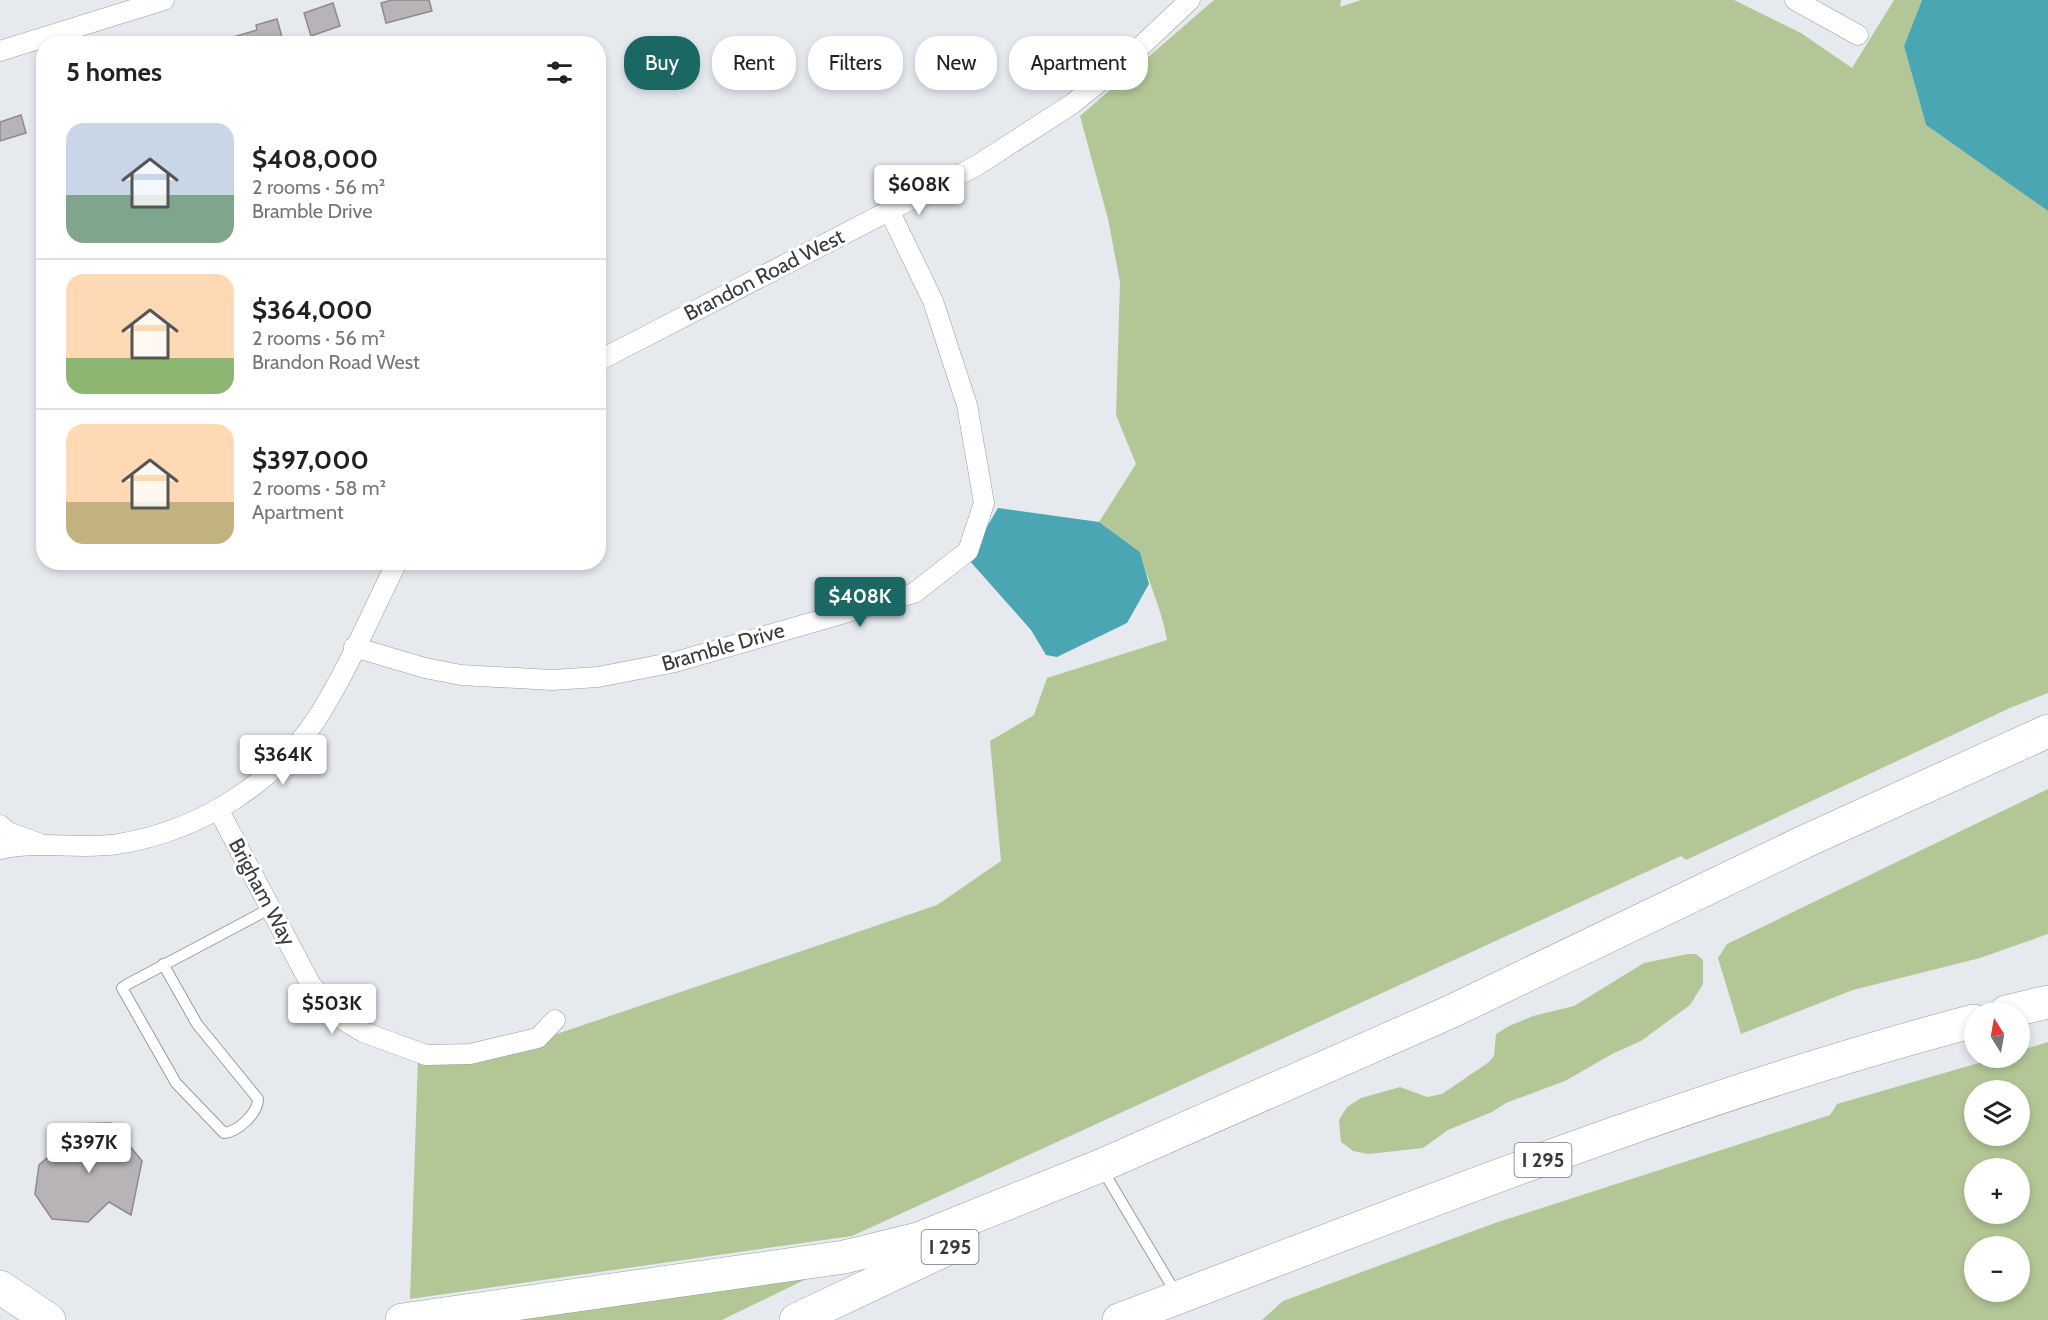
<!DOCTYPE html>
<meta charset="utf-8">
<style>
body{margin:0;font-family:Cabin,sans-serif;background:#f6f6f6;color:#222;height:100vh;display:flex;flex-direction:column;font-size:22px;white-space:nowrap}
*{box-sizing:border-box;margin:0}
p{font-size:20px;color:#767676}
.icon{flex:none;width:33px;height:33px;fill:none;stroke:currentColor;stroke-width:2;stroke-linecap:round;stroke-linejoin:round}
.map{position:relative;flex:1;overflow:hidden}
.details{position:absolute;left:36px;top:36px;width:570px;height:534px;display:flex;flex-direction:column;background:#fff;border-radius:24px;box-shadow:0 3px 9px #0003}
.details>*{flex:none}
.banner{position:absolute;left:624px;top:36px;width:570px;height:54px;display:flex;gap:12px}
.needle{width:39px;rotate:349deg}
.fabs{position:absolute;left:1964px;top:1002px;display:grid;gap:12px}
.fabs a{display:grid;place-items:center;width:66px;height:66px;border-radius:50%;background:#fff;box-shadow:0 3px 9px #0003;font-size:30px}
.price{position:absolute;translate:-50% -51px;padding:0 14px;border-radius:6px;background:#fff;color:#222;font-size:20px;line-height:39px;filter:drop-shadow(0 2px 3px #0008)}
.price::after{content:'';position:absolute;left:50%;top:36px;width:18px;height:14px;margin-left:-9px;background:inherit;clip-path:polygon(0 0,100% 0,50% 100%)}
.price.current{background:#1b6763;color:#fff}
ul{padding:0;list-style:none}
li{display:flex;align-items:center;gap:18px;height:150px;padding:0 30px}
li+li{border-top:2px solid #e0e0e0}
li span{display:grid;place-items:center;flex:none;width:168px;height:120px;border-radius:18px;color:#555}
li>.icon{margin-inline-start:auto}
span .icon{width:72px;height:72px;fill:#fffc;stroke-width:1}
li b{font-size:26px}
h2{display:flex;justify-content:space-between;align-items:center;height:72px;padding:0 30px;font-size:26px}
.pill{padding:0 21px;border-radius:24px;background:#fff;box-shadow:0 3px 9px #0003;font-size:21px;line-height:54px}
.pill.current{background:#1b6763;color:#fff}
.map>svg:first-child{display:block}
.green{fill:#b3c796;fill-rule:evenodd}
.water{fill:#49a6b2}
.building{fill:#b7b3b7;stroke:#8e8a8e;stroke-width:1.5}
.lines{fill:none;stroke-linecap:round;stroke-linejoin:round}
.lane-casing{stroke:#989ca0;stroke-width:12}
.street-casing{stroke:#989ca0;stroke-width:21}
.highway-casing{stroke:#989ca0;stroke-width:34}
.lane{stroke:#fff;stroke-width:10}
.street{stroke:#fff;stroke-width:20}
.highway{stroke:#fff;stroke-width:33}
.labels{text-anchor:middle;stroke-width:6;stroke-linejoin:round;paint-order:stroke}
.shield{fill:#fff;stroke:#737476;stroke-width:1.5}
.shield-label{font-size:20px;font-weight:bold;fill:#37393b}
.street-label{font-size:21px;fill:#37393b;stroke:#fff}
</style>
<div class="map">
<svg width="2048" height="1320" viewBox="0 0 2048 1320">
<rect width="100%" height="100%" fill="#e6eaef"/>
<g class="green">
<path d="M1214 0H1341L1340 7 1361 0H1734L1801 33 1852 68 1894 0H1922L1904 46 1926 125 2048 211V693L2010 708 1686 860 1681 856 852 1236 410 1299 418 1058 492 1056 937 905 1001 861 990 741 1034 715 1047 678 1167 640C1162 609 1148 582 1140 552L1099 522 1136 464 1116 415 1120 282 1108 219 1080 116Z"/>
<path d="M2048 789V934L1980 958 1853 990 1741 1034 1718 958 1727 944Z"/>
<path d="M1688 954H1696L1703 960V984L1690 1005 1641 1041 1612 1054 1565 1081 1506 1103 1492 1112 1448 1130 1423 1148 1368 1154 1353 1151 1341 1142 1339 1120 1347 1107 1361 1098 1400 1087 1427 1097 1442 1094 1489 1062 1494 1056 1496 1034 1509 1026 1533 1016 1574 1006 1644 963Z"/>
<path d="M2048 1042V1320H1262L1283 1301 1495 1223 1830 1115 1837 1104 1996 1058H2019V1051ZM1974 1090H2019V1136H1974ZM2019 1168V1214H1974V1168ZM2019 1246V1292H1974V1246Z"/>
<path d="M825 1270 722 1320H482Z"/>
</g>
<g class="water">
<path d="M1922 0H2048V211L1926 125 1904 46Z"/>
<path d="M998 508 1099 522 1140 552 1149 584 1127 623 1057 657 1046 655 1031 630 968 559Z"/>
</g>
<g class="building">
<path d="M392 0H429L432 11 386 23 381 3Z"/>
<path d="M333 3 340 26 311 36 304 13Z"/>
<path d="M277 19 284 44H224L223 40 257 30 256 25Z"/>
<path d="M21 115 26 133 0 141V122Z"/>
<path d="M111 1123 142 1161 131 1215 109 1202 88 1222 52 1219 35 1194 39 1165 62 1145H70L72 1124Z"/>
</g>
<g class="lines">
<defs>
<g id="lane">
<path d="M163 964 197 1024 258 1099C258 1114 237 1132 224 1133L176 1083 122 988 126 985 271 908"/>
<path d="M1102 1169 1177 1295"/>
</g>
<g id="street">
<path d="M1795 0 1858 35"/>
<path d="M0 51 164 0"/>
<path d="M598 361 976 166 1072 104 1123 63 1190 0"/>
<path d="M354 647 425 668 461 675 552 680 598 677 675 662 914 593 968 551 984 503 967 405 933 301 889 210"/>
<path d="M218 809 311 985 343 1020 363 1032 426 1055 470 1054 538 1038 555 1020"/>
<path d="M0 825 8 832 38 843"/>
<path d="M0 849C34 840 81 850 118 844 199 831 277 783 321 712 350 665 372 612 397 562"/>
</g>
<g id="highway">
<path d="M2006 1012 2048 1002"/>
<path d="M0 1287 49 1320"/>
<path d="M402 1320 844 1257 918 1239 1100 1166 1450 1012 1806 841 2048 731"/>
<path d="M796 1320 957 1244"/>
<path d="M1119 1320C1401 1213 1682 1098 1974 1021"/>
</g>
</defs>
<use href="#lane" class="lane-casing"/>
<use href="#street" class="street-casing"/>
<use href="#highway" class="highway-casing"/>
<use href="#lane" class="lane"/>
<use href="#street" class="street"/>
<use href="#highway" class="highway"/>
</g>
<g class="labels">
<g class="shield">
<rect x="1514.5" y="1143" width="57" height="34" rx="4.5"/>
<rect x="921.5" y="1230" width="57" height="34" rx="4.5"/>
</g>
<g class="shield-label">
<text x="1543" y="1167">I 295</text>
<text x="950" y="1254">I 295</text>
</g>
<g class="street-label">
<text transform="translate(764 275) rotate(-27)" y="7">Brandon Road West</text>
<text transform="translate(723 647) rotate(-16)" y="7">Bramble Drive</text>
<text transform="translate(262 892) rotate(62)" y="7">Brigham Way</text>
</g>
</g>
</svg>
<div class="fabs">
<a><svg class="needle" viewBox="-14 -14 28 28"><path d="M0-13l5 13h-10z" fill="#e53935"/><path d="M0 13l5-13h-10z" fill="#767676"/></svg></a>
<a><svg class="icon" aria-label="layers" viewBox="0 0 24 24"><path d="M12 4l9 5-9 5-9-5zM3 14l9 5 9-5"/></svg></a>
<a>+</a>
<a>−</a>
</div>
<b class="price" style="left:919px;top:216px">$608K</b>
<b class="price current" style="left:860px;top:628px">$408K</b>
<b class="price" style="left:283px;top:786px">$364K</b>
<b class="price" style="left:332px;top:1035px">$503K</b>
<b class="price" style="left:89px;top:1174px">$397K</b>
<div class="banner">
<a class="pill current">Buy</a>
<a class="pill">Rent</a>
<a class="pill">Filters</a>
<a class="pill">New</a>
<a class="pill">Apartment</a>
</div>
<section class="details">
<h2>5 homes<svg class="icon" aria-label="filters" viewBox="0 0 24 24"><path d="M4 7h16M4 17h16"/><circle cx="9" cy="7" r="2"/><circle cx="15" cy="17" r="2"/></svg></h2>
<ul>
<li><span style="background:linear-gradient(#c9d6e8 60%,#7fa58c 0)"><svg class="icon" aria-label="home" viewBox="0 0 24 24"><path d="M3 11l9-7 9 7M6 9v11h12V9"/></svg></span><div><b>$408,000</b><p>2 rooms · 56 m²</p><p>Bramble Drive</p></div></li>
<li><span style="background:linear-gradient(#ffd9b3 70%,#8fb573 0)"><svg class="icon" aria-label="home" viewBox="0 0 24 24"><path d="M3 11l9-7 9 7M6 9v11h12V9"/></svg></span><div><b>$364,000</b><p>2 rooms · 56 m²</p><p>Brandon Road West</p></div></li>
<li><span style="background:linear-gradient(#ffd9b3 65%,#c2b280 0)"><svg class="icon" aria-label="home" viewBox="0 0 24 24"><path d="M3 11l9-7 9 7M6 9v11h12V9"/></svg></span><div><b>$397,000</b><p>2 rooms · 58 m²</p><p>Apartment</p></div></li>
</ul>
</section>
</div>
